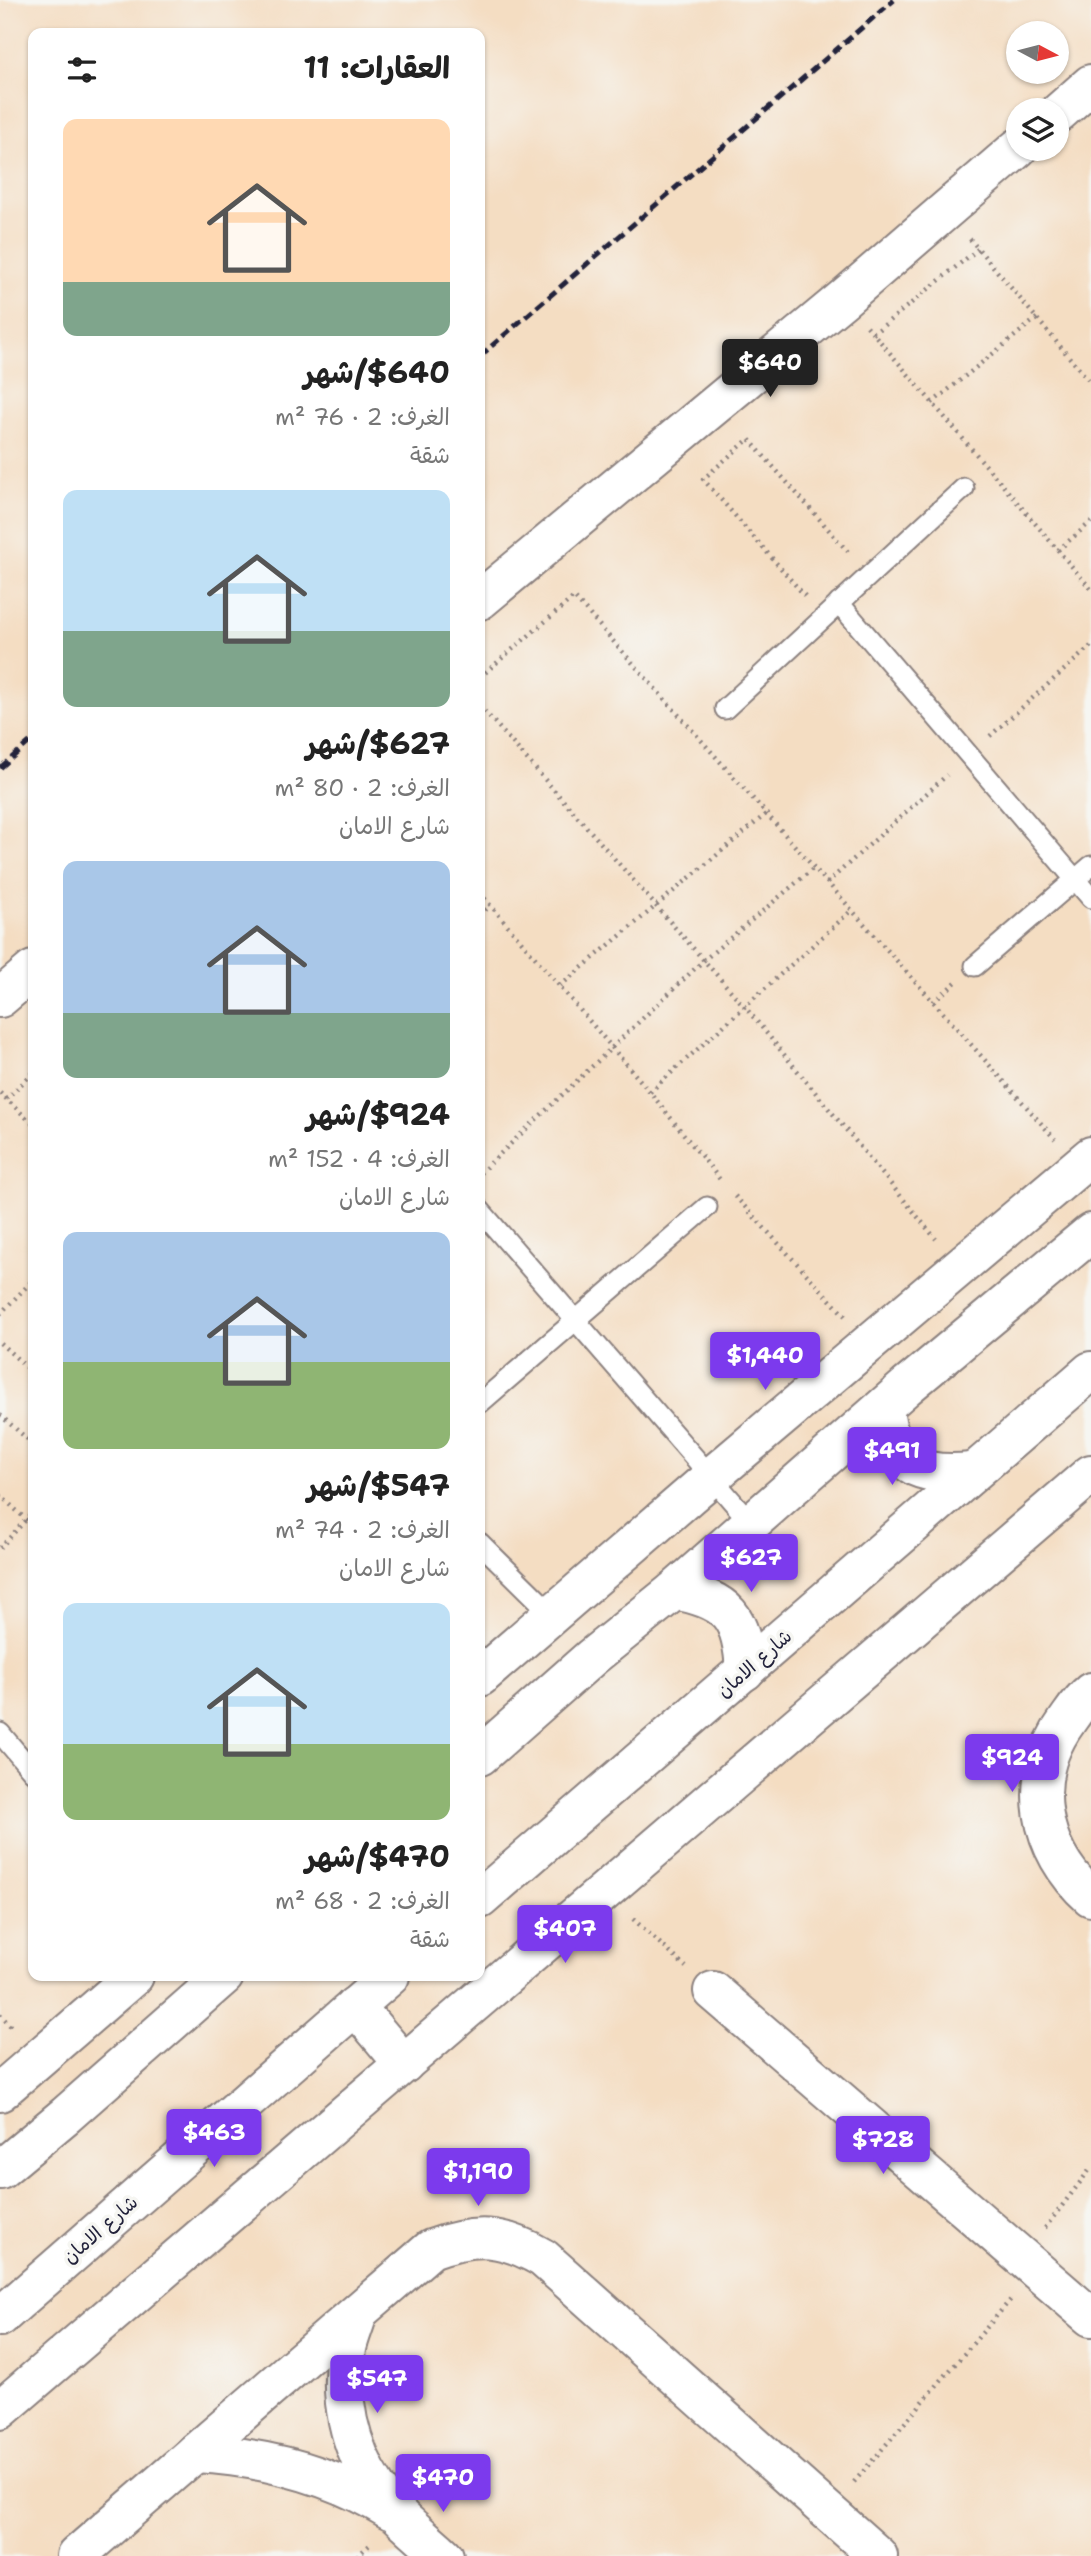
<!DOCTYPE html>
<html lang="ar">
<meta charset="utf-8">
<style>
body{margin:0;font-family:"Shantell Sans","Playpen Sans Arabic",sans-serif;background:#f6f6f6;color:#222;direction:rtl;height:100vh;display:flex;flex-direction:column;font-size:26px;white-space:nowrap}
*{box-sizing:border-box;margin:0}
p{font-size:23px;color:#767676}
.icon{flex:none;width:38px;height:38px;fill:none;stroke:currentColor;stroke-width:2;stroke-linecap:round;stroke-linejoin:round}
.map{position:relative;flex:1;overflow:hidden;direction:ltr}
.sheet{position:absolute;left:28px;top:28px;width:457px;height:1953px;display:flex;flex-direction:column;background:#fff;border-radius:14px;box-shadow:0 2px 5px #0004;direction:rtl}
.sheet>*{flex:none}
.needle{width:46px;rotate:97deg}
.tools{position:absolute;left:1006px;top:21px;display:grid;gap:14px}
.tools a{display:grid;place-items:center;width:63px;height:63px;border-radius:50%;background:#fff;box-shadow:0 2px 5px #0004;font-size:35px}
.price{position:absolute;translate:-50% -60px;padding:0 16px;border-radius:7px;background:#7c3aed;color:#fff;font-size:23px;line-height:46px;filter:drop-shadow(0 2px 4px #0008)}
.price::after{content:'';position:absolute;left:50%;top:42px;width:21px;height:16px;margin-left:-10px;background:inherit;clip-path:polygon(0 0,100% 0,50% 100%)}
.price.active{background:#222;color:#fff}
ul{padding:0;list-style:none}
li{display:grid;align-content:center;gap:14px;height:371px;padding:0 35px}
li span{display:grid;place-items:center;height:217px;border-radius:14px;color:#555}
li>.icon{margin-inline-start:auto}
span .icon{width:126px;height:126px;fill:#fffc;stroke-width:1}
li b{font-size:30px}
h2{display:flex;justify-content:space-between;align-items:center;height:84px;padding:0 35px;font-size:30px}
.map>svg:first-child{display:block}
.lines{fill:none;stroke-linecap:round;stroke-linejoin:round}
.service-casing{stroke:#8b807e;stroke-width:23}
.minor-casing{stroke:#8b807e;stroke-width:42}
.tertiary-casing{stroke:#8b807e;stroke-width:42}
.path{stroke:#8b807e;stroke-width:4.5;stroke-dasharray:2 5;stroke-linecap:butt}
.service{stroke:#fff;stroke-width:19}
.minor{stroke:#fff;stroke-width:38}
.tertiary{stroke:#fff;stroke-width:38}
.rail{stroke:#22223b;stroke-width:5;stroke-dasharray:10 5;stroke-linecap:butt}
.labels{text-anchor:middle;stroke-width:7;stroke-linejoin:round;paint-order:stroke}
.street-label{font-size:19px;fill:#22223b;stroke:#f6f6f2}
</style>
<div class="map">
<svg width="1091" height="2556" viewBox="0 0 1091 2556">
<rect width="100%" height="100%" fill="#f6f6f2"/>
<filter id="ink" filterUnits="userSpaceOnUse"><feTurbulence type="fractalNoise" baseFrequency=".0143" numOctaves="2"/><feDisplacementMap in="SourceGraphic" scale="14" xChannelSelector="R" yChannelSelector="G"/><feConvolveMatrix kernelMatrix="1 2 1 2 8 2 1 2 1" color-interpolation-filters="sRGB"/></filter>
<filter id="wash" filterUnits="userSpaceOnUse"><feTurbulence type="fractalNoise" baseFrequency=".00686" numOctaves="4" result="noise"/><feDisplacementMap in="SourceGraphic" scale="28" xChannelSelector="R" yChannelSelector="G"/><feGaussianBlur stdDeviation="1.57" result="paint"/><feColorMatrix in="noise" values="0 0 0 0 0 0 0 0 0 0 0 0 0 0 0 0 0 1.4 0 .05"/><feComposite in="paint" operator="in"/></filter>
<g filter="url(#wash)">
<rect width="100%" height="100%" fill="#f4ddc2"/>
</g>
<g filter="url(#ink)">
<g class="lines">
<defs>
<g id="service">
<path d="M839 603 1091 898"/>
<path d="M725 709 964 488"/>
<path d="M975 966 1091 866"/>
<path d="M480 1210 751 1523"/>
<path d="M480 1403 707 1207"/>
<path d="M480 1543 552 1614"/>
<path d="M0 1733 33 1772"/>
</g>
<g id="minor">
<path d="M1057 114 1091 84"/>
<path d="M480 600 843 299 1018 148"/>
<path d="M0 998 33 970"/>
<path d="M480 1677 711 1477 1091 1156"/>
<path d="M1091 1692C1081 1700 1074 1711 1067 1721 1025 1779 1038 1850 1091 1897"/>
<path d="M713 1991 1091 2317"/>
<path d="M0 2092 134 1976"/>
<path d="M358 2313C355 2325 349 2337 347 2349 338 2397 349 2447 376 2487 393 2514 421 2535 444 2556"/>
<path d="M0 2410 1091 1474"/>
<path d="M195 2453C265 2457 330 2473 390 2510"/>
<path d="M76 2556 431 2249C475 2233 502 2234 543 2258L878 2556"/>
</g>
<g id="tertiary">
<path d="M884 1408C890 1466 918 1477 972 1472"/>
<path d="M675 1590C728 1600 742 1616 745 1671"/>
<path d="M480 1756 592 1657 675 1590 906 1387 1091 1233"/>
<path d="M480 1899 1091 1371"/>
<path d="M355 2006 404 2064"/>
<path d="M0 2170 66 2115 224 1976"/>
<path d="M0 2317 390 1976"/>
</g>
</defs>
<use href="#service" class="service-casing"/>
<use href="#minor" class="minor-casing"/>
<use href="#tertiary" class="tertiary-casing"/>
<g class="path">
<path d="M970 239 1091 383"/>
<path d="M867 326 1091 589"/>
<path d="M873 334 978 249"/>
<path d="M932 403 1037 318"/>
<path d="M1058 550 1091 522"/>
<path d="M805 596 703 479 749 439 850 554"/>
<path d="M480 677 574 597 1055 1139"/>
<path d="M480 706 745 1007 936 1239"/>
<path d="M990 736 1091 646"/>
<path d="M827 883 947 775"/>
<path d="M480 893 650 1092 722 1182"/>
<path d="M480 915 490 906"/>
<path d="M560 986 766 814"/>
<path d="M933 1002 956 982"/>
<path d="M650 1092 852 910"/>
<path d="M0 1093 33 1124"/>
<path d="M6 1099 33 1073"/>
<path d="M480 1173 704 960 814 868"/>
<path d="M735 1196 845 1316"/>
<path d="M0 1314 33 1280"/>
<path d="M0 1343 33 1373"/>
<path d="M0 1415 33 1444"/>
<path d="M0 1495 33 1526"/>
<path d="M0 1548 33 1512"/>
<path d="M633 1919 686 1967"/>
<path d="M0 2014 13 2029"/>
<path d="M1045 2228 1091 2168"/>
<path d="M854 2482 1012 2298"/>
<path d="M357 2556 372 2543"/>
</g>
<use href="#service" class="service"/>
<use href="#minor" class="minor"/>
<use href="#tertiary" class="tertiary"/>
<g class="rail">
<path d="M480 356 894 0"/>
<path d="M0 768 33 739"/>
</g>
</g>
</g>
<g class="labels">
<g class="street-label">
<text transform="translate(754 1663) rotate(-41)" y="7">شارع الامان</text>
<text transform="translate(100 2229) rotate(-41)" y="7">شارع الامان</text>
</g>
</g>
</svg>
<div class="tools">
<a><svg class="needle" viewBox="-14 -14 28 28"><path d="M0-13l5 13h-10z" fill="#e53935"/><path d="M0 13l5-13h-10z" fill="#767676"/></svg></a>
<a><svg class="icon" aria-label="layers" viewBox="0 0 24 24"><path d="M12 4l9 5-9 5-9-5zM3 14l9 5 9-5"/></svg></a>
</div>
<b class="price active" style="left:770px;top:399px">$640</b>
<b class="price" style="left:765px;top:1392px">$1,440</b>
<b class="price" style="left:892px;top:1487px">$491</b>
<b class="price" style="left:751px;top:1594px">$627</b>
<b class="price" style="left:1012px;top:1794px">$924</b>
<b class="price" style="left:565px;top:1965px">$407</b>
<b class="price" style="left:214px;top:2169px">$463</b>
<b class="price" style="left:883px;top:2176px">$728</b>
<b class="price" style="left:478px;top:2208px">$1,190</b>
<b class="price" style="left:377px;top:2415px">$547</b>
<b class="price" style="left:443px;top:2514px">$470</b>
<section class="sheet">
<h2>العقارات: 11<svg class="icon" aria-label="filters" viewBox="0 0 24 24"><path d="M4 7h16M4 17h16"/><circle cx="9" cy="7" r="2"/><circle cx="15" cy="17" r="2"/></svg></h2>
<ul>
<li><span style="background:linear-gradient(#ffd9b3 75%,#7fa58c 0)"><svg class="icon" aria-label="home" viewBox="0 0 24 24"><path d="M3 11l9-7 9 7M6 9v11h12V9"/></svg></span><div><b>$640/شهر</b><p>الغرف: 2 · 76 m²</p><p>شقة</p></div></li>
<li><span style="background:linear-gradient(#bfe0f5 65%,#7fa58c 0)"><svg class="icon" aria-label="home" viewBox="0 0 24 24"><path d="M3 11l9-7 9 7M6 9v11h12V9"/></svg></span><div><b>$627/شهر</b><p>الغرف: 2 · 80 m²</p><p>شارع الامان</p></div></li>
<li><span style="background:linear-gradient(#a9c7e8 70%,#7fa58c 0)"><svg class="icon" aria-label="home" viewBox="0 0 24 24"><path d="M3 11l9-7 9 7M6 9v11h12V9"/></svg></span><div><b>$924/شهر</b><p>الغرف: 4 · 152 m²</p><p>شارع الامان</p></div></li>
<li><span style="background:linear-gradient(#a9c7e8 60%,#8fb573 0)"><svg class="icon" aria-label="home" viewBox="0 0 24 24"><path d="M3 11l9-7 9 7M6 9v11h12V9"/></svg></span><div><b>$547/شهر</b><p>الغرف: 2 · 74 m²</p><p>شارع الامان</p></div></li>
<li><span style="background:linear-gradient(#bfe0f5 65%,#8fb573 0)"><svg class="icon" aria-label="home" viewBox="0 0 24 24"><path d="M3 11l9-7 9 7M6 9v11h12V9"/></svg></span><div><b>$470/شهر</b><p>الغرف: 2 · 68 m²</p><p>شقة</p></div></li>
</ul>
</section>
</div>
